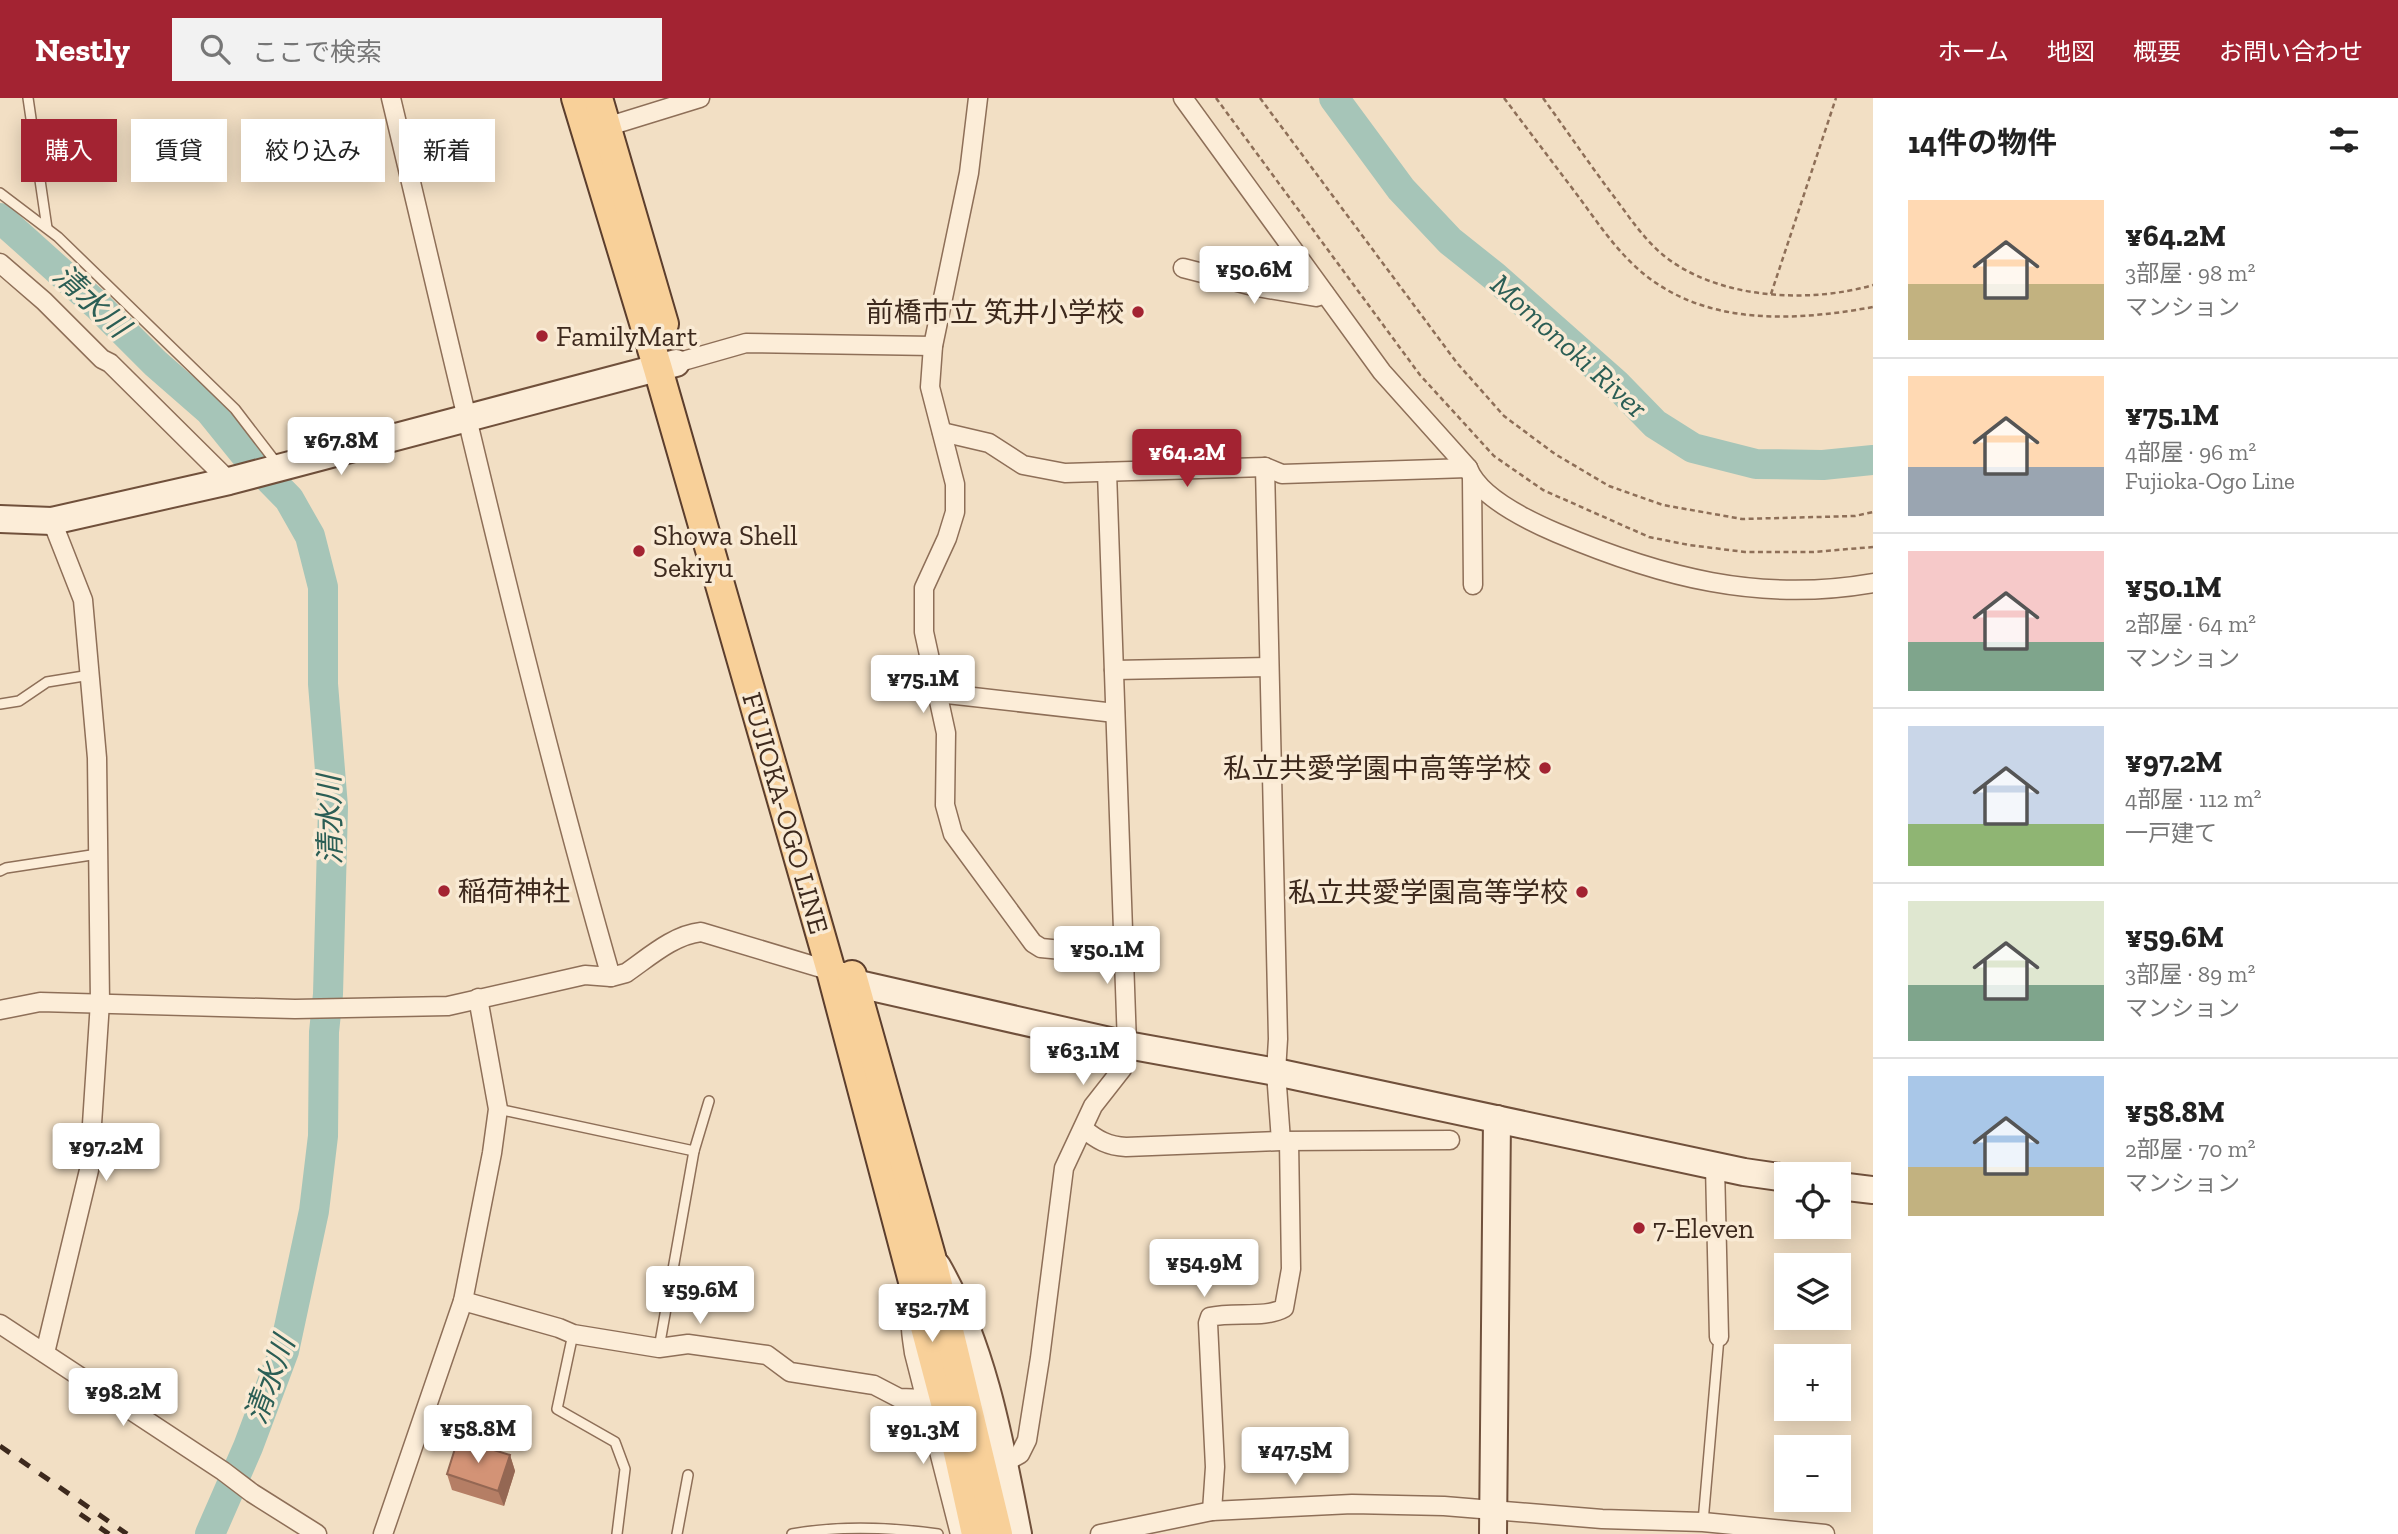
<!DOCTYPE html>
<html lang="ja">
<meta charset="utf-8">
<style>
body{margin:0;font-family:"Zilla Slab","Noto Sans JP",serif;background:#f2f2f2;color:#222;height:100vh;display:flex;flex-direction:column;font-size:26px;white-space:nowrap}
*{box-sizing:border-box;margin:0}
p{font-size:23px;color:#767676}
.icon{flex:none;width:38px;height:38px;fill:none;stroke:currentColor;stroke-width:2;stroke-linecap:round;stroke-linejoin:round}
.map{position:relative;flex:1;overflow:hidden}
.sheet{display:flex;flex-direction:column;background:#fff;width:525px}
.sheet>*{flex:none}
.hud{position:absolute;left:21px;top:21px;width:665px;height:63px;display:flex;gap:14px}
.fabs{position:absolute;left:1774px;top:1064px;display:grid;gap:14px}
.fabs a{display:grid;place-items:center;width:77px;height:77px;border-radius:0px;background:#fff;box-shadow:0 4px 18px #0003;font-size:35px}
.price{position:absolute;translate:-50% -60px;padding:0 16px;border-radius:7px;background:#fff;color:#222;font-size:23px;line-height:46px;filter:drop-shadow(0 2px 4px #0008)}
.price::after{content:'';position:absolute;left:50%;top:42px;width:21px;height:16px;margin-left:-10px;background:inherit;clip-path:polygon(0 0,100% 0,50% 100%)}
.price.on{background:#a32332;color:#fff}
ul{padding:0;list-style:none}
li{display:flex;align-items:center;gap:21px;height:175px;padding:0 35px}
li+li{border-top:2px solid #e0e0e0}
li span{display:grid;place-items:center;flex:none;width:196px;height:140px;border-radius:0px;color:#555}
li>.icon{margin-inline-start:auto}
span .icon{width:84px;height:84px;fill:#fffc;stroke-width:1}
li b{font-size:30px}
h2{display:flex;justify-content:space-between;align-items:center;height:84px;padding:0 35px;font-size:30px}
.chip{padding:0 24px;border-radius:0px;background:#fff;box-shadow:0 4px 18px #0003;font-size:24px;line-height:63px}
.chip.on{background:#a32332;color:#fff}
header{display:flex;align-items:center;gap:42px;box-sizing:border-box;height:98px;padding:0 35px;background:#a32332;color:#fff}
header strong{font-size:33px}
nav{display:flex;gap:38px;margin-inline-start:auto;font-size:24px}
.search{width:490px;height:63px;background:#f2f2f2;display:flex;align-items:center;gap:18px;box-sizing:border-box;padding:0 24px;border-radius:0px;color:#767676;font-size:26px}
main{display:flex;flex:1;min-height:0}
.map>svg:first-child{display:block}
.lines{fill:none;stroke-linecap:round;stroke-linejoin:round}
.river{stroke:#a6c5b8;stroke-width:30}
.lane-casing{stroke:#8e6f58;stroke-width:12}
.street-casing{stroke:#8e6f58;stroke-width:21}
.secondary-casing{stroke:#70503b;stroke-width:30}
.primary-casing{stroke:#5c3e2d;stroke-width:32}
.path{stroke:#8e6f58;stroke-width:2.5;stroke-dasharray:5 3.5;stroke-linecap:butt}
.lane{stroke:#fcedd8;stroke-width:9}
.street{stroke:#fcedd8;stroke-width:18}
.secondary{stroke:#fcedd8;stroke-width:26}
.primary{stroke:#f8d099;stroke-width:28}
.rail{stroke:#3d291d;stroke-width:5;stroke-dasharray:12 12;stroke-linecap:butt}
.wall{fill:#b57e65}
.shaded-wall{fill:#946753}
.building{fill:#d39376;stroke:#946753;stroke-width:2}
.poi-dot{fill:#a32332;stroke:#f9ead4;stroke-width:2.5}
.labels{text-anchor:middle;stroke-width:7;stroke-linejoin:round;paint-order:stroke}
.poi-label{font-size:28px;fill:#3d291d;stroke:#f9ead4;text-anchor:start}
.street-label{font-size:28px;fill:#3d291d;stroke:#f9ead4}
.water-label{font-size:30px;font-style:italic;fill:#2b5e55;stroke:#f9ead4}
</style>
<header>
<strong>Nestly</strong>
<div class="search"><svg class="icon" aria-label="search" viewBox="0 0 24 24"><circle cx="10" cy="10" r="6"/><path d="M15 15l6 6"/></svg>ここで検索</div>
<nav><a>ホーム</a><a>地図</a><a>概要</a><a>お問い合わせ</a></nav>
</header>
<main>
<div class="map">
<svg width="1873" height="1436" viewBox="0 0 1873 1436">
<rect width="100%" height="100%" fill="#f2dfc4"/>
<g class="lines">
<g class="river">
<path d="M1334 0 1401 91 1450 143 1494 178 1616 286 1655 326 1693 350 1756 366 1823 367 1873 362"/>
<path d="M0 120 97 207 155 265 210 313 244 355 289 401 310 438 323 489V586L333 709 328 896 324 934 323 1038 314 1113 284 1253 248 1349 210 1436"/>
</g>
<defs>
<g id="lane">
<path d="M28 0 47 130"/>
<path d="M0 95 58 139 235 311 278 367"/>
<path d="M0 606 19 603 47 584 90 577"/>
<path d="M0 773 6 770 98 756"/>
<path d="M498 1011 694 1053"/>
<path d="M573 1236 557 1311 615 1344 625 1371 617 1436"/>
<path d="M659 1250 694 1053 709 1003"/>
<path d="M1703 1424 1719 1239"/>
<path d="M677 1436 688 1377"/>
<path d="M792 1436C841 1427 889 1429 938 1436"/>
</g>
<g id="street">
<path d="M391 0C461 294 528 589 611 879"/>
<path d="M978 0 969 75 933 248 930 289 955 386V414L947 440 924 490V534L946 635 945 707 953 736 1033 845 1041 850 1125 858"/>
<path d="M1183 0 1382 274 1468 370C1479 399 1529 423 1557 435 1661 479 1759 505 1873 485"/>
<path d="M606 29 700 0"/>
<path d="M0 165 44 203 102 261 110 265 229 383"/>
<path d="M1183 170 1257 189 1316 199 1325 196"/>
<path d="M676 265 746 245 933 248"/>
<path d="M942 334 989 345 1023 367 1065 375 1265 369 1282 376 1468 370"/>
<path d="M1265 369 1278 941 1276 974 1281 1043"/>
<path d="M1472 380 1473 487"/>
<path d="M1114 572 1269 569"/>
<path d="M938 595 1115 615"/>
<path d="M0 912 40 904 295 911 448 908 585 877 611 879 626 875C648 860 673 837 701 834L831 873"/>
<path d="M1084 1031C1097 1042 1108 1048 1126 1049L1281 1043 1450 1042"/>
<path d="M1715 1068 1719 1239"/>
<path d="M463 1203 559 1230 573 1236 659 1250 688 1246 767 1257 790 1274 874 1287 899 1300 926 1301"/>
<path d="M914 1208C908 1223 912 1240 914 1255L960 1436"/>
<path d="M0 1226 223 1373 252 1395 317 1436"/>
<path d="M45 1255 89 1072 100 904 97 660 83 502 52 423"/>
<path d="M1004 1365 1020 1356 1027 1342 1040 1260 1064 1070 1093 1008 1122 971 1127 947 1107 374"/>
<path d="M1212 1413 1215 1369 1208 1225 1210 1219C1233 1213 1265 1221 1284 1210L1291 1171 1289 1043"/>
<path d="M383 1436 463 1203 492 1055 498 1011 478 900"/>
<path d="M1100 1436 1212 1413 1352 1406 1444 1408 1602 1421 1703 1424 1825 1436"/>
</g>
<g id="secondary">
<path d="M0 421 52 423 229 383 676 265"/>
<path d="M839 877 854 885 1127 947 1276 974 1744 1074 1787 1080"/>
<path d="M1839 1088 1873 1092"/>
<path d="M937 1168C984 1250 1000 1344 1018 1436"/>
<path d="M1493 1436 1497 1021"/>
</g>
<g id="primary">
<path d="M576 0 658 271 831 873 957 1350 976 1436"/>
<path d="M598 0 664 226"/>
<path d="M852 877 931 1158 998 1436"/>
</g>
</defs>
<use href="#lane" class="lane-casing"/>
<use href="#street" class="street-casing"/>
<use href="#secondary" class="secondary-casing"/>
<use href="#primary" class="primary-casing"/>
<g class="path">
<path d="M1216 0 1420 277 1494 358 1543 392 1649 439 1689 447 1745 454H1813L1873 449"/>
<path d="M1260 0 1457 265 1504 318 1555 356 1609 388 1663 407 1742 421 1855 418 1873 414"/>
<path d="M1504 0C1529 33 1553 65 1578 98 1601 129 1623 163 1656 185 1719 228 1802 222 1873 209"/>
<path d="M1543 0C1567 33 1590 67 1615 100 1630 120 1644 141 1663 157 1717 201 1808 206 1873 187"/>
<path d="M1771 196 1836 0"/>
</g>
<use href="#lane" class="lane"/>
<use href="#street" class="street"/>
<use href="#secondary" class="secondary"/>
<use href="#primary" class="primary"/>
<g class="rail">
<path d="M0 1348 127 1436"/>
<path d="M80 1416 109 1436"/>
</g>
</g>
<path class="wall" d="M510 1357 515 1373 504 1408 452 1392 447 1376Z"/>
<path class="shaded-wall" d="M510 1357 515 1373 504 1408 498 1393Z"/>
<path class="building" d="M458 1341 510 1357 498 1393 447 1376Z"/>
<g class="poi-dot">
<circle cx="1138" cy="214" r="7"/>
<circle cx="542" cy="238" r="7"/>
<circle cx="639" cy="453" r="7"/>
<circle cx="1545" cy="670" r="7"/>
<circle cx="444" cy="793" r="7"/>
<circle cx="1582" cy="794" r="7"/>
<circle cx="1639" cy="1130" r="7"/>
</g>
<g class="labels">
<g class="poi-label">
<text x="1124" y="224" text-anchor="end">前橋市立 笂井小学校</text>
<text x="556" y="248">FamilyMart</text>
<text x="653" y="447">Showa Shell<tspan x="653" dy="32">Sekiyu</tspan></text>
<text x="1531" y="680" text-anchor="end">私立共愛学園中高等学校</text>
<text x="458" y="803">稲荷神社</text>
<text x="1568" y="804" text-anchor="end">私立共愛学園高等学校</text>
<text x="1653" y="1140">7-Eleven</text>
</g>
<g class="street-label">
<text transform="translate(786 715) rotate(74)" y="10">FUJIOKA-OGO LINE</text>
</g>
<g class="water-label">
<text transform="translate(91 203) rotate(43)" y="10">清水川</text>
<text transform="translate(1569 248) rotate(42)" y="10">Momonoki River</text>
<text transform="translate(330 722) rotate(-91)" y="10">清水川</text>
<text transform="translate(270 1282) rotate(-70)" y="10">清水川</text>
</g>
</g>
</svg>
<div class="fabs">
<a><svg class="icon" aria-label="locate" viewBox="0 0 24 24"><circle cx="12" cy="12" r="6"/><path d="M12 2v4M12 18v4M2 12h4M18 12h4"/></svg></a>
<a><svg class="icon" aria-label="layers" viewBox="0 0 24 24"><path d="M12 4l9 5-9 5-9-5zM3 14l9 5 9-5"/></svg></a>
<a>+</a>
<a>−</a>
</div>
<b class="price" style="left:1254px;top:208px">¥50.6M</b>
<b class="price" style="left:341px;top:379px">¥67.8M</b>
<b class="price on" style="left:1187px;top:391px">¥64.2M</b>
<b class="price" style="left:923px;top:617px">¥75.1M</b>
<b class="price" style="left:1107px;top:888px">¥50.1M</b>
<b class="price" style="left:1083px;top:989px">¥63.1M</b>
<b class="price" style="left:106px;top:1085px">¥97.2M</b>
<b class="price" style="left:1204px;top:1201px">¥54.9M</b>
<b class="price" style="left:700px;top:1228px">¥59.6M</b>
<b class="price" style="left:932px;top:1246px">¥52.7M</b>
<b class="price" style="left:123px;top:1330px">¥98.2M</b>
<b class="price" style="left:478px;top:1367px">¥58.8M</b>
<b class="price" style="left:923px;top:1368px">¥91.3M</b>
<b class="price" style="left:1295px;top:1389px">¥47.5M</b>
<div class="hud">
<a class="chip on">購入</a>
<a class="chip">賃貸</a>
<a class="chip">絞り込み</a>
<a class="chip">新着</a>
</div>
</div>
<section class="sheet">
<h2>14件の物件<svg class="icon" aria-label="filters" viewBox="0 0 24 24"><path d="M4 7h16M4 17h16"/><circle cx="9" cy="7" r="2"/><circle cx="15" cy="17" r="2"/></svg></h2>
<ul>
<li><span style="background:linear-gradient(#ffd9b3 60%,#c2b280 0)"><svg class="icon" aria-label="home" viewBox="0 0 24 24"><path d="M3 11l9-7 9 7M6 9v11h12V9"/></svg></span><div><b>¥64.2M</b><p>3部屋 · 98 m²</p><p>マンション</p></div></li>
<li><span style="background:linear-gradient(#ffd9b3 65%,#9aa5b1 0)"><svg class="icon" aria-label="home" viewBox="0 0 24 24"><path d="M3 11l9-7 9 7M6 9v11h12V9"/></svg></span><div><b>¥75.1M</b><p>4部屋 · 96 m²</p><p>Fujioka-Ogo Line</p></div></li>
<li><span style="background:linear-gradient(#f6c9c9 65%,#7fa58c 0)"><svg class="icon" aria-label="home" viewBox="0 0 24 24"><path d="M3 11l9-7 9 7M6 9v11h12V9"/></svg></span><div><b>¥50.1M</b><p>2部屋 · 64 m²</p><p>マンション</p></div></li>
<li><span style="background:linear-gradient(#c9d6e8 70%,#8fb573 0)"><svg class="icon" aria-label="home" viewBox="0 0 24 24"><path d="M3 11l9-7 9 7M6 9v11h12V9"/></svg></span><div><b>¥97.2M</b><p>4部屋 · 112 m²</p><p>一戸建て</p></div></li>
<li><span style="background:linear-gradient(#dfe7d0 60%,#7fa58c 0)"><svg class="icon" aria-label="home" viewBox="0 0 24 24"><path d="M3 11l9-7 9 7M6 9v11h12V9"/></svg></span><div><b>¥59.6M</b><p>3部屋 · 89 m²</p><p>マンション</p></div></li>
<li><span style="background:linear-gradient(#a9c7e8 65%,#c2b280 0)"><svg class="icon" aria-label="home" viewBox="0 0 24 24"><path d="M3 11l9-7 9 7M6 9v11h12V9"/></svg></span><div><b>¥58.8M</b><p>2部屋 · 70 m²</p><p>マンション</p></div></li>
</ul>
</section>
</main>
